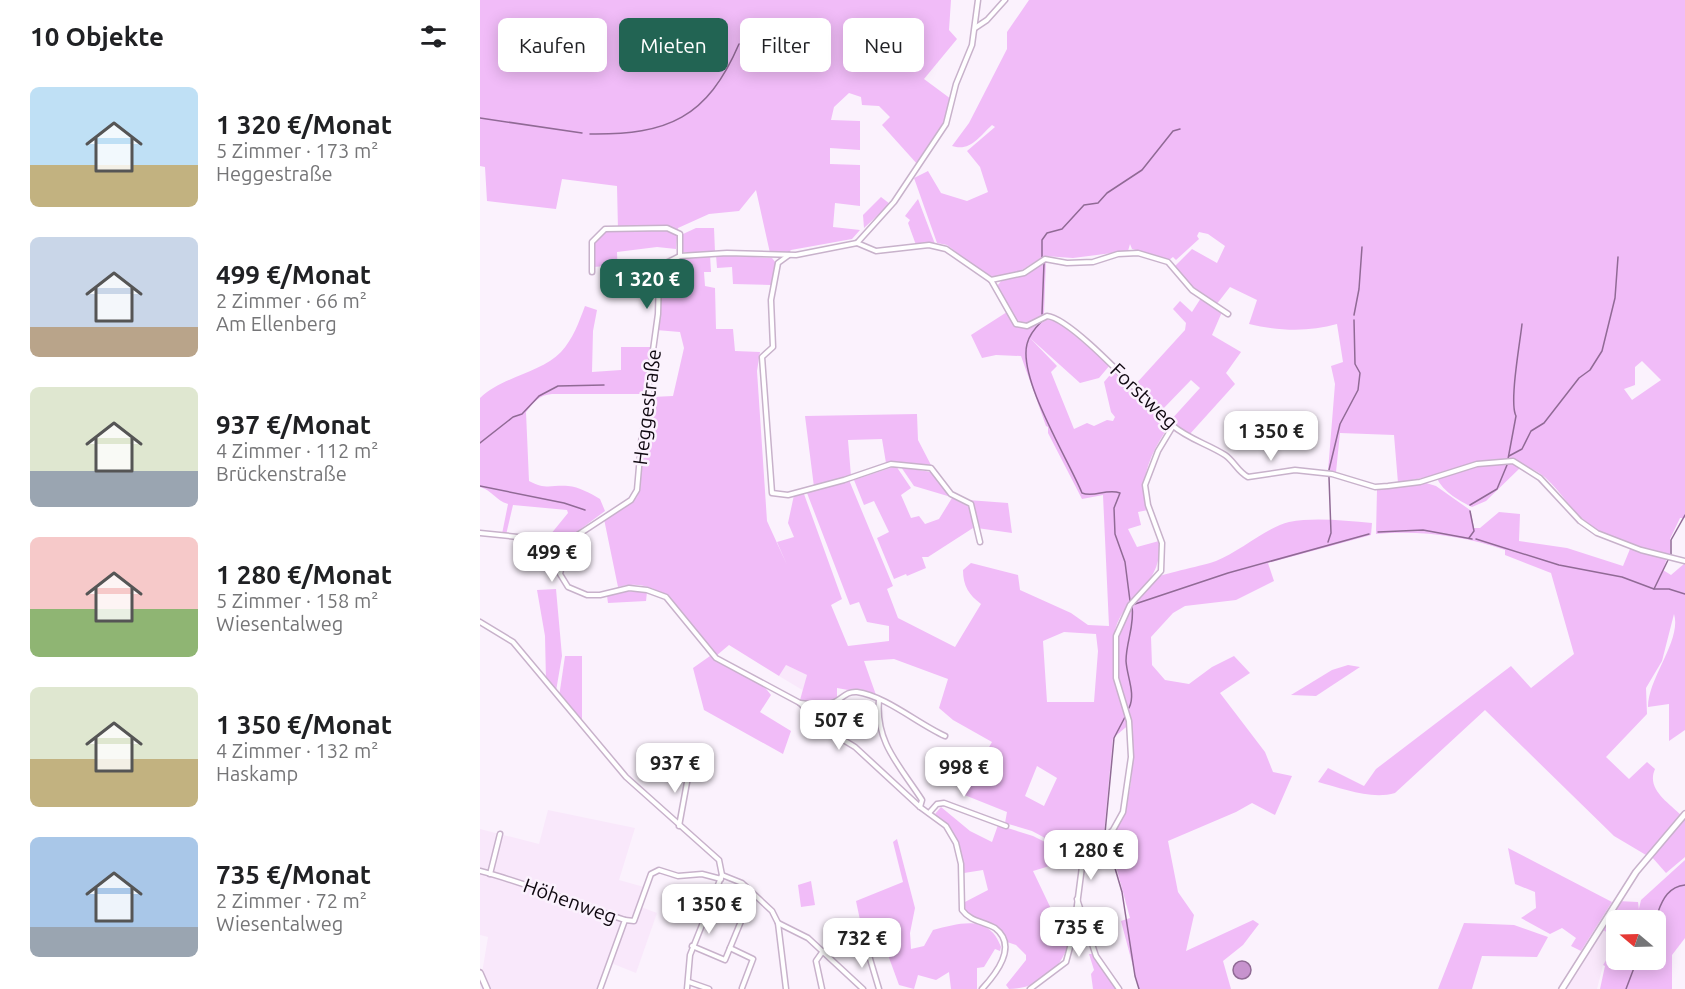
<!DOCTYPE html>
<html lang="de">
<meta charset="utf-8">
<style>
body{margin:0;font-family:Ubuntu,sans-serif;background:#f2f2f2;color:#202124;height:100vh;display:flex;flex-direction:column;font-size:22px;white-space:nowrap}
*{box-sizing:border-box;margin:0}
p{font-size:20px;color:#757577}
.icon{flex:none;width:33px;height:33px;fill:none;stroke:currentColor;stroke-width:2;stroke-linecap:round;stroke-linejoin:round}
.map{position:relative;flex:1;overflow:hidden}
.drawer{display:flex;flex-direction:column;background:#fff;width:480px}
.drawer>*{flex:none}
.top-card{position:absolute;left:18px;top:18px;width:570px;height:54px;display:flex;gap:12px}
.needle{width:39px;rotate:289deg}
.tools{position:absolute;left:1126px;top:910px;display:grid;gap:12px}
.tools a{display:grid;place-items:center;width:60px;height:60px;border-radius:9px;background:#fff;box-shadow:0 3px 15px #0003;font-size:30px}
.price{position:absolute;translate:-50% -51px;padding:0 14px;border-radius:12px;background:#fff;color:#222;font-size:20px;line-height:39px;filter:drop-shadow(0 2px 3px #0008)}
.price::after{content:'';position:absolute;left:50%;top:36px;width:18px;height:14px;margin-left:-9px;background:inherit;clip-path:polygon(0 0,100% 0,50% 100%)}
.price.on{background:#226453;color:#fff}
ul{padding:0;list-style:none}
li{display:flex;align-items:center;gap:18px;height:150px;padding:0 30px}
li span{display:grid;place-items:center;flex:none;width:168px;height:120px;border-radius:9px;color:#555}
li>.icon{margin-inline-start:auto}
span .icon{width:72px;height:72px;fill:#fffc;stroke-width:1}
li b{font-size:26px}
h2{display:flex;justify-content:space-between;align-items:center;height:72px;padding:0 30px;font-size:26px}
.chip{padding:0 21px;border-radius:9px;background:#fff;box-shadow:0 3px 15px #0003;font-size:21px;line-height:54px}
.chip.on{background:#226453;color:#fff}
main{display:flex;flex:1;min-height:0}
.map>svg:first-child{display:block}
.built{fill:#f9e8fb}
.green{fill:#f1bcf8;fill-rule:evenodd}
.water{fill:#c793ce;stroke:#906a95;stroke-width:1.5}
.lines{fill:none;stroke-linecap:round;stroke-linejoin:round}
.stream{stroke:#906a95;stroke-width:1.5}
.minor-casing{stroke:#c8b2cb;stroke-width:7}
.secondary-casing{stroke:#c8b2cb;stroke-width:8}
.minor{stroke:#fff;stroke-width:4}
.secondary{stroke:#fff;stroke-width:5}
.labels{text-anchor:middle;stroke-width:5;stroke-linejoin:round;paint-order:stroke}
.street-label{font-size:20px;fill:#100911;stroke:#fbf2fd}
</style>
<main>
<section class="drawer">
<h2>10 Objekte<svg class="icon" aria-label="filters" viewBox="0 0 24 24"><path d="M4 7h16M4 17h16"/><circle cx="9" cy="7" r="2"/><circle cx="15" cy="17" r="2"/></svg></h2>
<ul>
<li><span style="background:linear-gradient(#bfe0f5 65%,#c2b280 0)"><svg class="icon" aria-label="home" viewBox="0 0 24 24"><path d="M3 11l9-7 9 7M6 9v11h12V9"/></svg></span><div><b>1 320 €/Monat</b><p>5 Zimmer · 173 m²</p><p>Heggestraße</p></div></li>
<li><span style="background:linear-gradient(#c9d6e8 75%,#b9a48a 0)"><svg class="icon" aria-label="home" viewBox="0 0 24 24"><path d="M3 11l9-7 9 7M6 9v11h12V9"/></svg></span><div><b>499 €/Monat</b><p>2 Zimmer · 66 m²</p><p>Am Ellenberg</p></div></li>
<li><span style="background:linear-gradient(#dfe7d0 70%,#9aa5b1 0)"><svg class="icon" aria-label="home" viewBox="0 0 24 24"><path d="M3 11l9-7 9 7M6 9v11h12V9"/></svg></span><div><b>937 €/Monat</b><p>4 Zimmer · 112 m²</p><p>Brückenstraße</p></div></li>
<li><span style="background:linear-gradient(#f6c9c9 60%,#8fb573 0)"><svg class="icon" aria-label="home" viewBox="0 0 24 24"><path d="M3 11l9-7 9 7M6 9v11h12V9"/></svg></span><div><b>1 280 €/Monat</b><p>5 Zimmer · 158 m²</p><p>Wiesentalweg</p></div></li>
<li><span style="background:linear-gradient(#dfe7d0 60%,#c2b280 0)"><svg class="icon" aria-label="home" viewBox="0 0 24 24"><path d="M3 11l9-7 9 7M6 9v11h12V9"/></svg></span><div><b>1 350 €/Monat</b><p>4 Zimmer · 132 m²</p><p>Haskamp</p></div></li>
<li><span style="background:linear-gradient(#a9c7e8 75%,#9aa5b1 0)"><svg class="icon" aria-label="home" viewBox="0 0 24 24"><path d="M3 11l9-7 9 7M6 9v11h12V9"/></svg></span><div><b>735 €/Monat</b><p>2 Zimmer · 72 m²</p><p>Wiesentalweg</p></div></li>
</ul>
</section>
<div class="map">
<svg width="1205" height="989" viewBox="0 0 1205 989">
<rect width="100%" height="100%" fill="#fbf2fd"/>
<g class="built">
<path d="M306 665 327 675 324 691 299 676Z"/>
<path d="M68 810 155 828 139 880 164 887 152 920 142 918 118 989H9L2 973 8 937 0 935V829L59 844Z"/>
<path d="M161 907 177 913 156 973 131 963 146 924H155Z"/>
<path d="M1121 929 1137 938V943L1123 965 1117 989H1084Z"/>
</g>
<g class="green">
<path d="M0 0H471L469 30 477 39 444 79 471 99 467 119 438 165 402 125 410 117 399 106 382 105 381 97 369 93 354 107 351 120 380 121V150L350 148V164L380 165V206L355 203 353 227 380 230 372 239 311 250 308 253H290L276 190 259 211 229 214 198 228 196 249 177 247 137 252 138 282H127V266L113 267V242L125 231 138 230 137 186 82 179 76 209 7 201 5 167 0 166Z"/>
<path d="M549 0H1205V518H1200L1190 539V555C1160 548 1128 541 1104 520 1085 505 1068 467 1041 467L1006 501 992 507C978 500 960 490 956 475L918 483 914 435 860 433 856 472 848 471 855 384 851 366 863 362 857 324C829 332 799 331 769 324L777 300 750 287 736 305 713 289 695 266 712 249 737 263 745 246 728 234 719 232 717 236 719 239 696 260 693 257 689 260 652 249 650 244 648 251 593 258 564 256 539 272 514 277 505 274 467 245 457 243 434 178 448 171 461 193 487 201 508 192 500 167 487 151 515 127 512 125C499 137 490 152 472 146L489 123 527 49V32ZM1162 361 1181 380 1152 400 1144 389 1155 385V367Z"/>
<path d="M401 197 410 204 384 228 383 215Z"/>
<path d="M438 199 455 244 436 245 428 223 430 220 425 216Z"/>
<path d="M216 228H234L235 252H202L203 234Z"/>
<path d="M230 255 231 272H224L225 286 235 288 236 329H253L255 351 280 352 277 371 287 521 307 565 297 542 314 537 308 523 314 495 324 494 362 599 351 605 368 646 409 641V626L387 622 379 602 370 605 327 493 369 480 413 586 407 589 418 618 475 647 501 604C489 595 483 586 483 570L491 563 538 575 540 590 591 613 608 625 629 626 623 495 602 499 568 433V427L566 426 541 356 516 355 502 358 491 335 527 312 536 325 541 328 564 319 577 321 630 365 619 378 600 383 550 338 577 366 571 372 594 429 607 423 614 426 627 420 633 421 635 417 631 412 624 382 635 369 689 426C672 451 657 480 668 510L658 512 661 525 648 529 657 547 679 541C683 587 647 591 635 630L639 632C650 610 661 592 680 576 683 574 726 565 736 561 759 552 789 526 809 522 836 517 865 521 892 523L891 535 788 563 794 581 756 600 705 606 693 613 671 637 672 665 685 680 709 684 732 667 754 656 770 673 740 693 785 752 793 772 812 776 795 815 772 803 756 812 688 841 698 892 714 915 706 951 773 920 779 924 763 945 743 961 751 989H659L641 921 650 918 634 859H625L624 841C656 811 653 764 651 723L633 738 624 834 599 856 552 831 525 823 527 812 482 794 512 742 473 720 459 708 468 679 414 659 384 661 396 695 357 688V699L345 704 320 700 327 675 306 665 299 676 249 645 236 656C208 627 188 573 138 587L124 519 157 497C163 480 160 462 162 444 164 428 173 414 172 397L193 396 204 348 200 332 176 330C185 276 164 261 230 255ZM584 632 616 634 618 651 614 702H567L563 641ZM557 766 577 778 564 806 545 796Z"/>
<path d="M236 255 292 258 296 263 291 285 253 284 252 267 237 268Z"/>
<path d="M566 260 564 314 547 323H538L517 286 522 280 550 272Z"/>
<path d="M721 298 742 312 732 335 761 352 746 373 755 384 709 435 690 421 720 388 711 380 680 412 654 386 705 330 706 323 693 309 700 301 712 312Z"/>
<path d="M105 306 117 310 113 331 112 372 141 370V347H170L168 394H72C59 395 54 402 46 412L49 481C66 490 70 485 88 486 99 487 110 493 120 499L125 511 86 540H66L88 513 87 510 33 505 26 535 22 534 28 504C16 501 12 490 0 487V398C23 376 61 373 81 352 93 339 99 322 105 306Z"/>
<path d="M437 414 438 440 452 467 406 463 402 439 368 440 371 476 334 487 325 416Z"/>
<path d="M416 466 431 488 421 495 431 518 439 516 445 524 459 519 472 498 491 508 493 528 448 557H442L446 568 427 576 426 574 414 579 397 538 409 532 394 501 384 505 374 480Z"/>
<path d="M421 467 451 472 471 497 434 486Z"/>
<path d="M946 483 956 486 990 510 994 528H1000L1019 512 1040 514 1039 541 1087 548 1143 566 1150 549 1187 558 1183 570 1191 575 1205 563V730L1189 741V704L1168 707C1168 678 1202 640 1194 614L1182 661 1166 688 1167 714 1126 757 1149 779 1167 762 1175 769C1166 789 1188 802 1201 815L1166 855 1134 836 1005 710 915 793C891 800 861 788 838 782L848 768 884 786 896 769 1031 666 1051 688 1094 654 1071 573 1025 555V550C984 536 940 530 896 534L897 490Z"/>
<path d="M488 500 528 503 532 533 497 528 494 506Z"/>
<path d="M76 589 82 656 76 691 66 681 65 636 57 590Z"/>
<path d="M142 591 167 592 166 601 128 603 127 596Z"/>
<path d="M85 656H102V722L79 697Z"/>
<path d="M230 656 283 685 291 695 280 712 311 731 303 754 224 710 213 668Z"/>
<path d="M868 665 880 667 836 696 811 695 852 670Z"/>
<path d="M461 807 490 831 512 842 518 825 553 836 599 859C583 859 569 867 553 871L574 915 578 931 589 938C585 968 558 989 529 989L526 985 546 960V955L536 945 527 942 523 935 483 909V903L508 890 503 870 484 873C482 849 473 830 455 814Z"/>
<path d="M1205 818V857L1186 873 1171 856Z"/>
<path d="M417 839 435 908 430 933 431 949 444 946 453 930C481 923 509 914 521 947L520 951 515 949 504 967 497 968V989H471L469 972 456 980 438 975 434 989 419 985 408 955 397 940 384 939 376 901 423 882 413 842Z"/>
<path d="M1028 848 1132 902 1101 951 1091 946 1096 938 1082 928 1070 934 1041 918 1056 908 1055 892 1035 884Z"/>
<path d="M1205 860V938L1192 955V989H1120L1125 966 1123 965 1137 943V960H1176V921H1156L1161 900Z"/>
<path d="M331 881 335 905 321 907 318 885Z"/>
<path d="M1138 901 1158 902 1159 910 1154 921H1137V938L1121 929Z"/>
<path d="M984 923 1034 925 1068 937 1057 957 1002 956 992 989H958Z"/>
<path d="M609 954H613L636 989H613L611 974 614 970Z"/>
</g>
<circle class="water" cx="762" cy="970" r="9"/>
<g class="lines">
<g class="stream">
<path d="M0 118 102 133"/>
<path d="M110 134C188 135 227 118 259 44"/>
<path d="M562 257V240L567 233 582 229 604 205 618 203 627 193 662 170 693 131 700 129"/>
<path d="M562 314 564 263"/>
<path d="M874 315 879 289 882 247"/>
<path d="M562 321C555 328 549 335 547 344 538 379 588 459 602 493 614 498 627 488 640 493L634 508 635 534 645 562 650 601"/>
<path d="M0 443 33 417 42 414 59 396 78 386 124 385"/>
<path d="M1029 456 1042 449 1051 431 1064 423 1099 378 1110 370 1122 351 1135 298 1138 257"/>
<path d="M1028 459 1036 416C1029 403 1040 343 1042 324"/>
<path d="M849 470 860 424 878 390 880 373 875 364 874 320"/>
<path d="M0 486 84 503 105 510"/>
<path d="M990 505 1017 489 1027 465"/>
<path d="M898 532 943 530 992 539"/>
<path d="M989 538 994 531 990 511"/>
<path d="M996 539 1079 565 1142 577 1174 589 1188 560"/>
<path d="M848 542 851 533 849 477"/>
<path d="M1191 555V540L1205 515"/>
<path d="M1174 589H1189L1205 594"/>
<path d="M652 605 748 573 889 534"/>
<path d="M649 708C656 694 647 677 646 661 646 642 655 625 652 606"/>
<path d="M625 833 634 738 645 717"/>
<path d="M627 841 642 892 655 976 659 989"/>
<path d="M1165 921 1170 911 1178 912C1183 898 1189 887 1205 885"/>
<path d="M1146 989 1157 960"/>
</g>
<defs>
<g id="minor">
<path d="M495 28 507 20 525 0"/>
<path d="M377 243 396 251 449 245 466 249 511 280 536 324 547 326 567 316C593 318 668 404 692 425 708 439 728 444 745 455 754 461 758 472 768 477L815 470 852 474 895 487 908 486 940 482 997 464 1033 461 1060 478 1100 521 1117 533 1161 550 1205 561"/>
<path d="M309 255 298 263 291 300 293 347 282 357 292 493 308 495 364 480 411 464 451 468 471 494 491 504 500 542"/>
<path d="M112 272V242L125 229 187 228 200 234V256"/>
<path d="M511 280 544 273 565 259 587 263 613 262 638 254 658 253 688 262 712 290 748 314"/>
<path d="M0 533 87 542 151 500 157 490 162 433 170 410 169 379 178 314 179 276 184 264 200 256 247 253 316 255 377 243 414 202 466 124 476 84 492 45 498 0"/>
<path d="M87 542 80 574 88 587 107 595H120L149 588 167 590 186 597 236 658 320 703 342 727 375 747 440 807 466 826 476 843 481 864 482 910C491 922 503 921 515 928 539 946 515 975 502 989"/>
<path d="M0 622 33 642 146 777 239 860 242 875 210 955 207 989"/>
<path d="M399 700C395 742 420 766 442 800L440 807"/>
<path d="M320 703C330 704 343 707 352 703 362 700 365 691 377 692 406 696 438 724 465 736"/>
<path d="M449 813 457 804 464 803 526 826"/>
<path d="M199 826 210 766"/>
<path d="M0 871C50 884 96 904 145 920L120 989"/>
<path d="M10 874 20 834"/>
<path d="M242 875 262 883 292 911 298 923 328 938 383 989"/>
<path d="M597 899 616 956 639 989"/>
<path d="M201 912 223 919"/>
<path d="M145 920 154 921 171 874 179 870 198 876 222 874 241 879"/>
<path d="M298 923 306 989"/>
<path d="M385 942 399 989"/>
<path d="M212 946 245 960 264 914 231 899"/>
<path d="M250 948 273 959 262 988"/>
<path d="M209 982 229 989"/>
<path d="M342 989 336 961 343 951"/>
<path d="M550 989 586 962 593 936 603 859 633 830 643 812 651 757 649 721 636 678V636L650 605 681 571 682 543 668 505 665 485 678 451 693 426"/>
</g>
<g id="secondary">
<path d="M0 973 7 989"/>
<path d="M1082 989 1156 872 1205 814"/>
</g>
</defs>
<use href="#minor" class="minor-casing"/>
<use href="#secondary" class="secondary-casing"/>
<use href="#minor" class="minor"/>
<use href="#secondary" class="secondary"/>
</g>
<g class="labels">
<g class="street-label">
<text transform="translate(664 396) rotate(44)" y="7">Forstweg</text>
<text transform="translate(167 407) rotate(-83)" y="7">Heggestraße</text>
<text transform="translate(90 901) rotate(20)" y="7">Höhenweg</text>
</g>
</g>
</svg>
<div class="tools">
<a><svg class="needle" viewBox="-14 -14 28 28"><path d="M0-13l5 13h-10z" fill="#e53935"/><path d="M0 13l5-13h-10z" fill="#757577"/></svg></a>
</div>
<b class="price on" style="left:167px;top:310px">1 320 €</b>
<b class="price" style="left:791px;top:462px">1 350 €</b>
<b class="price" style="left:72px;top:583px">499 €</b>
<b class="price" style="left:359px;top:751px">507 €</b>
<b class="price" style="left:195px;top:794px">937 €</b>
<b class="price" style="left:484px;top:798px">998 €</b>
<b class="price" style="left:611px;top:881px">1 280 €</b>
<b class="price" style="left:229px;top:935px">1 350 €</b>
<b class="price" style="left:599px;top:958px">735 €</b>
<b class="price" style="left:382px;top:969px">732 €</b>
<div class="top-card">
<a class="chip">Kaufen</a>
<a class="chip on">Mieten</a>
<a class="chip">Filter</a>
<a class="chip">Neu</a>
</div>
</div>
</main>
